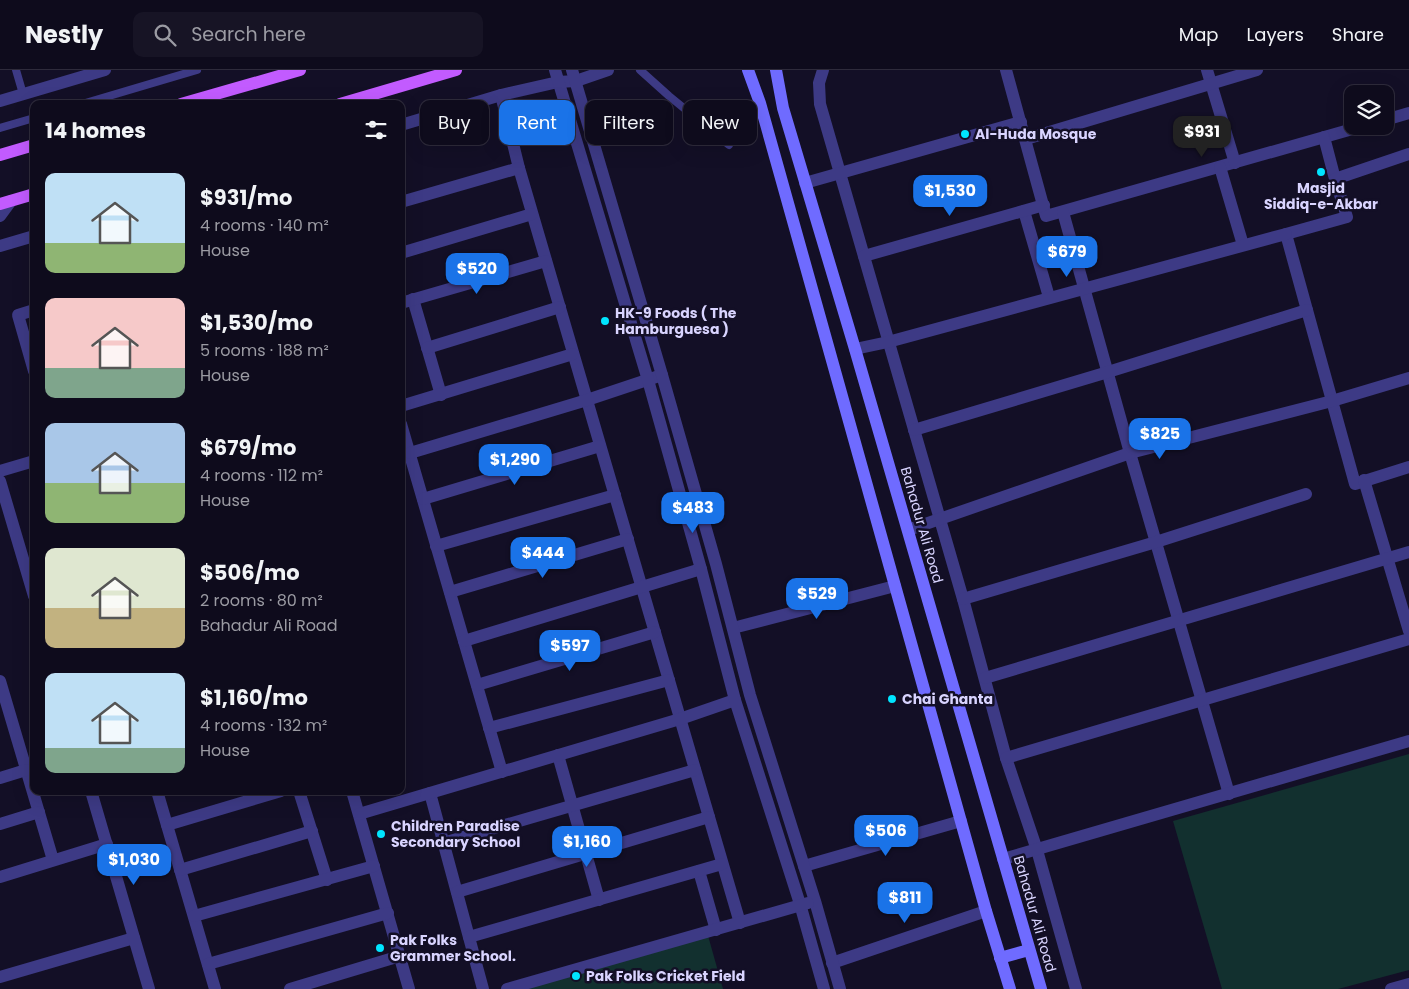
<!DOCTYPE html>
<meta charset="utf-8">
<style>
body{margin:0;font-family:Poppins,sans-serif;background:#171425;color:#f1f3f6;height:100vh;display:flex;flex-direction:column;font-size:19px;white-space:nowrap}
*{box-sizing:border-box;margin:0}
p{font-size:16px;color:#9b9ba3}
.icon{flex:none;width:28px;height:28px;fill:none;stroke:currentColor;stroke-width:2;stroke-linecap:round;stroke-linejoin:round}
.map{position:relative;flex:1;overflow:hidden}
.side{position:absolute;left:30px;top:30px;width:375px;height:695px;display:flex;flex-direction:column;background:#0e0b1c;border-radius:10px;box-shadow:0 5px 20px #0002,0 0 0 1px #2e2b3b}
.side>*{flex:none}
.banner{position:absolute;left:420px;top:30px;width:475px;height:45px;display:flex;gap:10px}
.controls{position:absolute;left:1344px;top:15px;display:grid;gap:10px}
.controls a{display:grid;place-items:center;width:50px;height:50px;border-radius:10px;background:#0e0b1c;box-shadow:0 5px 20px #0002,0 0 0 1px #2e2b3b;font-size:25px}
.price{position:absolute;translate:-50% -42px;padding:0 11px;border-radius:10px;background:#1a73e8;color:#fff;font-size:16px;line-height:32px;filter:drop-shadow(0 1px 2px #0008)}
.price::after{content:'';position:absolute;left:50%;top:30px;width:15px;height:11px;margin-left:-8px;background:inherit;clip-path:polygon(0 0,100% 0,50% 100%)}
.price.active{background:#222;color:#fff}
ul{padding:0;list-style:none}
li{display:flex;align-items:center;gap:15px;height:125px;padding:0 15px}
li span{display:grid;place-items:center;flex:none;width:140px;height:100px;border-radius:10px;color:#555}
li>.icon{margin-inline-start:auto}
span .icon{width:60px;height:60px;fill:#fffc;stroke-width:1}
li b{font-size:21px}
h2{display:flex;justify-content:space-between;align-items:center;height:60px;padding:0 15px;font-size:21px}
.pill{padding:0 18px;border-radius:10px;background:#0e0b1c;box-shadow:0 5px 20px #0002,0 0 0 1px #2e2b3b;font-size:18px;line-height:45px}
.pill.active{background:#1a73e8;color:#fff}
header{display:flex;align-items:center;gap:30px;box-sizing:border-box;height:70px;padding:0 25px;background:#0e0b1c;border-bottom:1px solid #2e2b3b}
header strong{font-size:24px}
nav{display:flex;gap:28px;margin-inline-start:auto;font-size:18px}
.search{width:350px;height:45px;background:#171425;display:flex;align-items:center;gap:12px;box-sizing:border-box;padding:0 18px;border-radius:10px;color:#9b9ba3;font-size:19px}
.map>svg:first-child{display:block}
.green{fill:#12302f}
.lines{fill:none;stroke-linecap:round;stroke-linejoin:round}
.service{stroke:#3d3a85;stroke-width:8}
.minor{stroke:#3d3a85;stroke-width:12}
.tertiary{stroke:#3d3a85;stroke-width:12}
.secondary{stroke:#6f6bff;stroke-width:12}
.primary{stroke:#c25bff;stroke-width:12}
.poi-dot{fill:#00e5ff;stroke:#130f26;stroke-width:2}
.labels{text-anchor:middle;stroke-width:5;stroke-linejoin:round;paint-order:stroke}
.poi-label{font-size:14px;font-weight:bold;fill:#d9d4ff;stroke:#130f26;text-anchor:start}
.street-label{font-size:14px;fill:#d9d4ff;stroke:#130f26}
</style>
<header>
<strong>Nestly</strong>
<div class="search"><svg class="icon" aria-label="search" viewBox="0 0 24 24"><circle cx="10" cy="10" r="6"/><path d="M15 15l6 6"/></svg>Search here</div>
<nav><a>Map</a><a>Layers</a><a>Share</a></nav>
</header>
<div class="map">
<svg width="1409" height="919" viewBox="0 0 1409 919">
<rect width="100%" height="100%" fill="#130f26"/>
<g class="green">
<path d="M1409 684V900L1338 919H1222L1173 751Z"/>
<path d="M707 862 723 919H507Z"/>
</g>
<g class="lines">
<g class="service">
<path d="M16 0 23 24"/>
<path d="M640 0 669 26 729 75"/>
<path d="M82 34 197 0"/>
<path d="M0 58 34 48"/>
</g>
<g class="minor">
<path d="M823 0 819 13 820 34 963 529 1006 688 1037 780 1076 919"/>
<path d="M1006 0 1046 146 1363 56"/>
<path d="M1207 0 1235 93"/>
<path d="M501 25 519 98 740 853"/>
<path d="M0 31 105 0"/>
<path d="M1385 50 1409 43"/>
<path d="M401 55 501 25 558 12 576 11 608 0"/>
<path d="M1324 67 1335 109 1347 147 1286 164 1355 414 1409 397"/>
<path d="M1026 69 1257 0"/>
<path d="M1220 97 1243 175"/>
<path d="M1335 109 1409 84"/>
<path d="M805 113 1021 52"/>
<path d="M401 132 519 98"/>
<path d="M1024 141 1049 227"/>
<path d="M1063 142 1130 383 1229 724"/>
<path d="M0 146 11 131"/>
<path d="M0 176 34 166"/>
<path d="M401 183 532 144"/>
<path d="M864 186 1044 135"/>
<path d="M413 229 441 325"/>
<path d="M401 233 546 191"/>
<path d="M34 240 18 245 34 301"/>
<path d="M427 278 560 237"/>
<path d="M855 279 888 272 1286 164"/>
<path d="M401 336 573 284"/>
<path d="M401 354 502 702"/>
<path d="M914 360 1108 302 1307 240"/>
<path d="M410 383 587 330 662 305"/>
<path d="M0 401 34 391"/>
<path d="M1364 410 1409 561"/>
<path d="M423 429 600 376"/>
<path d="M908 460 1130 383 1332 331 1409 308"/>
<path d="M436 476 615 425"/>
<path d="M450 522 628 469"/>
<path d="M963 529 1156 472 1306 424"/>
<path d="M733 558 895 516"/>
<path d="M464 571 701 499"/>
<path d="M985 608 1409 482"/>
<path d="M0 611 53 790"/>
<path d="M477 615 655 562"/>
<path d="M489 658 669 610"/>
<path d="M558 685 599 830"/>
<path d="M1006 688 1409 569"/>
<path d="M0 708 26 700"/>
<path d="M157 721 215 919"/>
<path d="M299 721 327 810"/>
<path d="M352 721 409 919"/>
<path d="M430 723 483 919"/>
<path d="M359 744 680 649 735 630"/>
<path d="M0 754 39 742"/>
<path d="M167 755 281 721"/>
<path d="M443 773 695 700"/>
<path d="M1003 789 1409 671"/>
<path d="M804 796 961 751"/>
<path d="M180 800 312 761"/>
<path d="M699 801 716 860"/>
<path d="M0 807 107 774"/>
<path d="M457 822 709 747"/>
<path d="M194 846 374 796"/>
<path d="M469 867 722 794"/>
<path d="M832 893 986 841"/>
<path d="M208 894 388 843"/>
<path d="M0 907 134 868"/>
<path d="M290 919 400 886"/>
<path d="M1391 919 1409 914"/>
</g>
<g class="tertiary">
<path d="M555 0 648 310 701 499 735 630 800 834 824 919"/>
<path d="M572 0 662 305 716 494 750 625 815 831 840 919"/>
<path d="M0 411 34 526"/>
<path d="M91 721 149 919"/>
<path d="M507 919 808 833"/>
</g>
<g class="secondary">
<path d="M748 0 760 33 986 841 1010 919"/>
<path d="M776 0 783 38 855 279 1041 919"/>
<path d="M1000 888 1029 880"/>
</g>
<g class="primary">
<path d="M181 34 300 0"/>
<path d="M340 34 456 0"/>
<path d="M0 85 34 75"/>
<path d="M0 134 34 124"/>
</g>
</g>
<g class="poi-dot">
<circle cx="965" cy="64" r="5"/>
<circle cx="1321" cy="102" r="5"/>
<circle cx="605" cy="251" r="5"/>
<circle cx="892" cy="629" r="5"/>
<circle cx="381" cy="764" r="5"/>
<circle cx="380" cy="878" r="5"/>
<circle cx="576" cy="906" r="5"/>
</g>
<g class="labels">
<g class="poi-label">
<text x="975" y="69">Al-Huda Mosque</text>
<text x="1321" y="123" text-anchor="middle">Masjid<tspan x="1321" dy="16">Siddiq-e-Akbar</tspan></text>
<text x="615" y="248">HK-9 Foods ( The<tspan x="615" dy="16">Hamburguesa )</tspan></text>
<text x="902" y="634">Chai Ghanta</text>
<text x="391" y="761">Children Paradise<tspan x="391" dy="16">Secondary School</tspan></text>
<text x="390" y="875">Pak Folks<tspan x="390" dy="16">Grammer School.</tspan></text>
<text x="586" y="911">Pak Folks Cricket Field</text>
</g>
<g class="street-label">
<text transform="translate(922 455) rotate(74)" y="5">Bahadur Ali Road</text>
<text transform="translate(1035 844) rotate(74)" y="5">Bahadur Ali Road</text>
</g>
</g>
</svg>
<div class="controls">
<a><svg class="icon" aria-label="layers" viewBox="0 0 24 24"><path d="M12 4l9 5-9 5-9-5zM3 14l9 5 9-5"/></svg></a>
</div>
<b class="price active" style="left:1202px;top:88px">$931</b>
<b class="price" style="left:950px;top:147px">$1,530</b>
<b class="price" style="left:1067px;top:208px">$679</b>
<b class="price" style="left:477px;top:225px">$520</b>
<b class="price" style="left:1160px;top:390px">$825</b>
<b class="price" style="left:515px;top:416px">$1,290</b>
<b class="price" style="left:693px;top:464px">$483</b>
<b class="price" style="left:543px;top:509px">$444</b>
<b class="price" style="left:817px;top:550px">$529</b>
<b class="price" style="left:570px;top:602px">$597</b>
<b class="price" style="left:886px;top:787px">$506</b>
<b class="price" style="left:587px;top:798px">$1,160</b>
<b class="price" style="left:134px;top:816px">$1,030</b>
<b class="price" style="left:905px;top:854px">$811</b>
<div class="banner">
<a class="pill">Buy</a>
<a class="pill active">Rent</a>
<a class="pill">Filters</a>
<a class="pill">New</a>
</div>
<section class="side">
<h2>14 homes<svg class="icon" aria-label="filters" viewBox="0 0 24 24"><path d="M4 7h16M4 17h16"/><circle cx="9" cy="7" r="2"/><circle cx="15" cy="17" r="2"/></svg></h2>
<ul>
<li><span style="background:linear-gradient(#bfe0f5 70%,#8fb573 0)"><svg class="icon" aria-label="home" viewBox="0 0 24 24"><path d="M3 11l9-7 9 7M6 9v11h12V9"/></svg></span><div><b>$931/mo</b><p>4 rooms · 140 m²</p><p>House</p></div></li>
<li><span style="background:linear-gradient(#f6c9c9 70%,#7fa58c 0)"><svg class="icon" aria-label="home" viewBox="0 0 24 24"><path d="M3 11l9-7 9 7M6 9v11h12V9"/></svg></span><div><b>$1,530/mo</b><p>5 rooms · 188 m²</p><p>House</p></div></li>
<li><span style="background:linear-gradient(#a9c7e8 60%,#8fb573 0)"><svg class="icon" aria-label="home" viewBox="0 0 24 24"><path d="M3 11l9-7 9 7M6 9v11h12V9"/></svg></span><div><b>$679/mo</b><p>4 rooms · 112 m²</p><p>House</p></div></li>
<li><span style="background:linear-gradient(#dfe7d0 60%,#c2b280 0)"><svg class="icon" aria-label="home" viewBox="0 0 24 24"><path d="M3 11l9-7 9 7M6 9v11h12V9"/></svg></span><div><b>$506/mo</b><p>2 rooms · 80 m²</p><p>Bahadur Ali Road</p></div></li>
<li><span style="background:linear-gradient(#bfe0f5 75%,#7fa58c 0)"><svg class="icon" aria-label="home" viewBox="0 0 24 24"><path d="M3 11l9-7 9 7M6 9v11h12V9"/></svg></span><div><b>$1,160/mo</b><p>4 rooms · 132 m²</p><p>House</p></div></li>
</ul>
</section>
</div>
